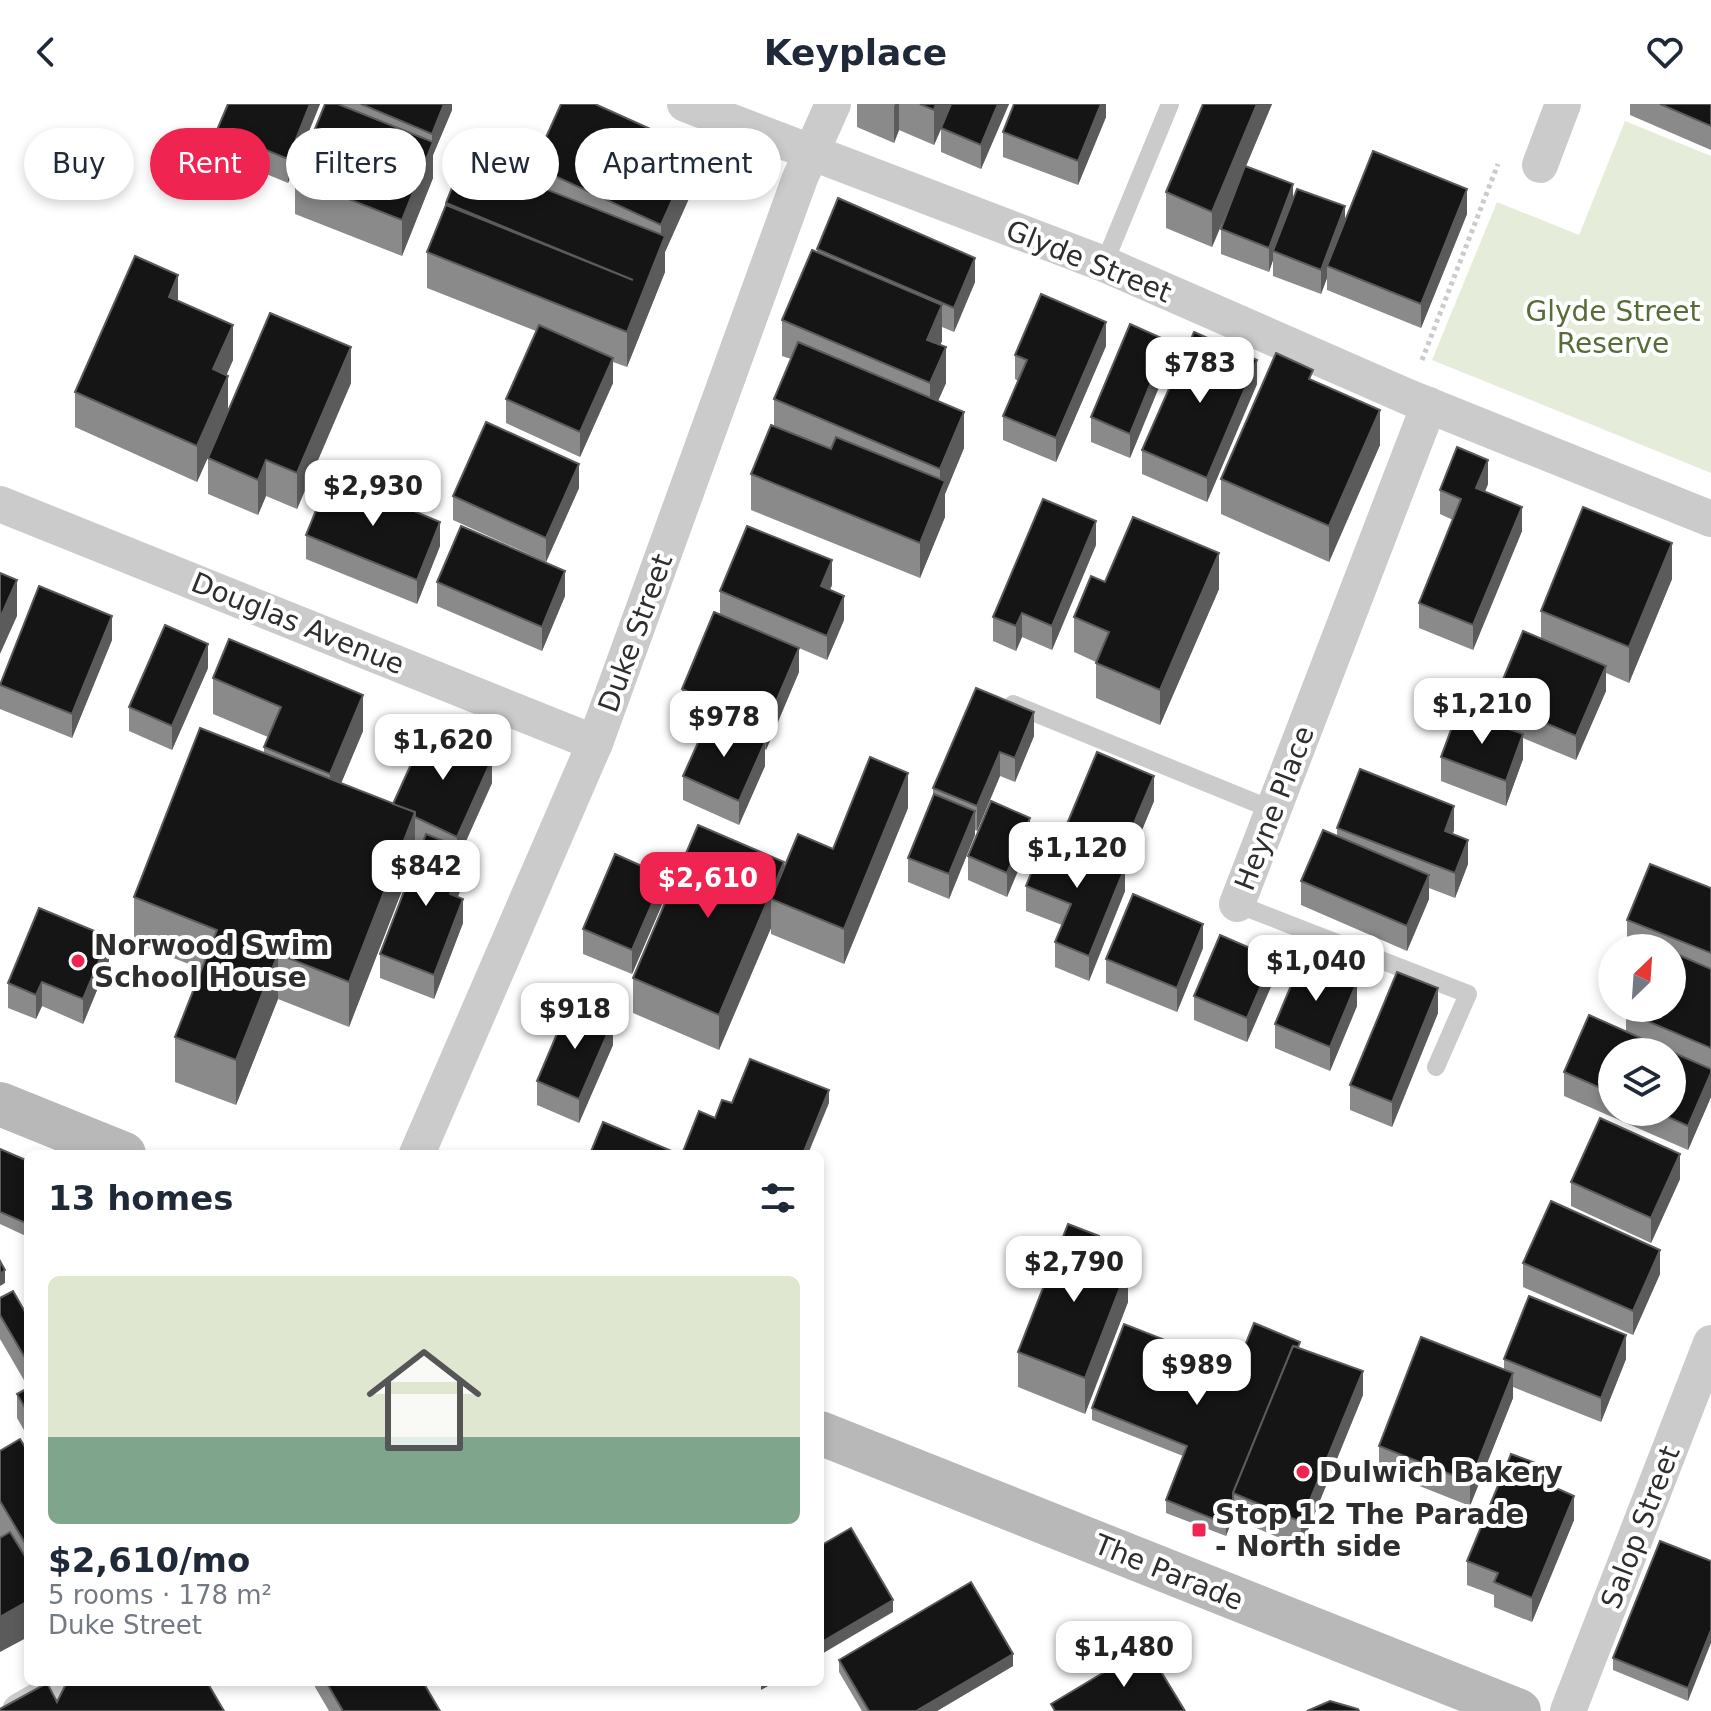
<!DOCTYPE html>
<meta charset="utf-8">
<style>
body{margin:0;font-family:"DejaVu Sans",sans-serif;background:#f6f6f7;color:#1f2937;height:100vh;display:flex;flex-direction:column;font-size:30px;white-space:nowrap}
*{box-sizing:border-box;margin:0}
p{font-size:26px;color:#747a83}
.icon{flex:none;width:44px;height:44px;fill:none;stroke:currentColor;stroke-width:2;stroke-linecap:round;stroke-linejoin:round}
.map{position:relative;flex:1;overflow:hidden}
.panel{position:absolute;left:24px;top:1046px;width:800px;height:536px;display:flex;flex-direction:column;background:#fff;border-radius:12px;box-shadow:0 4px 12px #0003}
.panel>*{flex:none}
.hud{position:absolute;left:24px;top:24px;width:800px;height:72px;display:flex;gap:16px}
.needle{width:52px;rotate:25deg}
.fabs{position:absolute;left:1598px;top:830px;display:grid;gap:16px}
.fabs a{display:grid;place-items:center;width:88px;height:88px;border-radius:50%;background:#fff;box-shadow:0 4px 12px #0003;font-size:40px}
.price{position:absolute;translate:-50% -68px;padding:0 18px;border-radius:16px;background:#fff;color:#222;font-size:26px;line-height:52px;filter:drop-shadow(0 2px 4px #0008)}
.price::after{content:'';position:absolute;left:50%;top:48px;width:24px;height:18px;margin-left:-12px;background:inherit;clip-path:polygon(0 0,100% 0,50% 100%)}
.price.current{background:#f02451;color:#fff}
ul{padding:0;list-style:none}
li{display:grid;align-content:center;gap:16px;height:424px;padding:0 24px}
li span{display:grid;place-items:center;height:248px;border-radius:12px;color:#555}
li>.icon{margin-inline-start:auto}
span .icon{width:144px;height:144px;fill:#fffc;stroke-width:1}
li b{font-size:34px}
h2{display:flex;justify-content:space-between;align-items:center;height:96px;padding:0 24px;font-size:34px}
.chip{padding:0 28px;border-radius:36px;background:#fff;box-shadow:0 4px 12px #0003;font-size:28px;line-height:72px}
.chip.current{background:#f02451;color:#fff}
header{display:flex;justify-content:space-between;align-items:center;height:104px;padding:0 24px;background:#fff;font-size:36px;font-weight:700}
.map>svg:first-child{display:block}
.green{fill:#e6ecda}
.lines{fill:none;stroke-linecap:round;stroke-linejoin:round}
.path{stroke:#cbcbcb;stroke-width:5;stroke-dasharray:4 4;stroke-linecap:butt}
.lane{stroke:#cbcbcb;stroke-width:18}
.street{stroke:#cbcbcb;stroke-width:36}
.secondary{stroke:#b8b8b8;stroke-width:44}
.wall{fill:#8a8a8a;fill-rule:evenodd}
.shaded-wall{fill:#5b5b5b}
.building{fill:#151515;stroke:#5b5b5b;stroke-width:2}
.poi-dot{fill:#f02451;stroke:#fff;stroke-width:3}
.labels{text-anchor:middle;stroke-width:8;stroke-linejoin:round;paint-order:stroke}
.street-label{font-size:28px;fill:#2e2e2e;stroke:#fff}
.park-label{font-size:28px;fill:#586c38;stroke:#fff}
.poi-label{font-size:28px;font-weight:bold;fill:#2e2e2e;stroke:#fff;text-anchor:start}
</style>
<header><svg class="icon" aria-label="back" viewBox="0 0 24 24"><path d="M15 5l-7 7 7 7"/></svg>Keyplace<svg class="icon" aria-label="heart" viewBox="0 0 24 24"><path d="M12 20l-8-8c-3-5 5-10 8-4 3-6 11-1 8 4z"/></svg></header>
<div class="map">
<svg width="1711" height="1607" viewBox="0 0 1711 1607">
<rect width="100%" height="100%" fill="#fff"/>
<path class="green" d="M1625 17 1711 52V369L1432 256 1497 98 1579 131Z"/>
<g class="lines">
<path class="path" d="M1422 256 1498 60"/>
<g class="lane">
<path d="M1104 160 1170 0"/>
<path d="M1013 600 1273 706"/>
<path d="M1237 800 1468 890 1436 963"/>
</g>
<g class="street">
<path d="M685 0 1104 160 1408 293 1711 415"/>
<path d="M1540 61 1563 0"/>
<path d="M0 400 595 639"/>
<path d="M1237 800 1429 301"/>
<path d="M417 1050 595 639 800 74 833 0"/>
<path d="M20 1607 71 1578"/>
<path d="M1568 1607 1711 1239"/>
</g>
<g class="secondary">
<path d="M0 1000 124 1050"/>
<path d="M820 1329 1519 1607"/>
</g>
</g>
<g class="wall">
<path d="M320 0 288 79 217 50V26Z"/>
<path d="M339 0H452V6L433 51V74L402 152 295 110V74Z"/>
<path d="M857 0H1009L981 65 941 48V25L934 41 899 26 894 39 857 23Z"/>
<path d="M1106 0V13L1078 81 1003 53V28Z"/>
<path d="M1203 0H1272L1246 62 1293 95 1345 116 1467 110 1421 224 1327 186V174L1321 190 1273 172V156L1269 168 1221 150V125L1233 94 1212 143 1166 124V88Z"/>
<path d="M1630 0H1711V46L1630 11Z"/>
<path d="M533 62 695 81 665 148V168L627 263 613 258V279L580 353 506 319V295L536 227 427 184V148L446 99 533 80Z"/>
<path d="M817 145 975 178 954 228 942 223V237L940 241 946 279 938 297 964 344 945 390V413L920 474 751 406V370L774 322V295L791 255 782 252V216L817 148Z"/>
<path d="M178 197 233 256 226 272 228 308 351 279 297 405 266 392 258 411 208 390V354L227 310 197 378 75 323V288Z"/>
<path d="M1106 242 1056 358 1003 336V312L1018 277 1015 275V251Z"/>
<path d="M1168 261 1130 354 1091 338V313Z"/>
<path d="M1313 276 1380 341 1329 458 1221 410V375Z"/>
<path d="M1257 280 1207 398 1142 370V346Z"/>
<path d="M1488 380 1485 388 1522 427 1473 546 1419 524V499L1453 416 1440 410V386Z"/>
<path d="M579 384 546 458 453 416V392Z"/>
<path d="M306 431 440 442 417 500 306 455Z"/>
<path d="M1096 441 1052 546 1022 533 1016 547 993 537V513Z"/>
<path d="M1672 475 1629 579 1606 569V587L1576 656 1523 634V655L1506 702 1441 677V653L1494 620V597L1541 535V507Z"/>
<path d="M437 478 565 492 542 547 437 502Z"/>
<path d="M1105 478 1219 485 1160 621 1096 594V558L1074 548V513Z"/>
<path d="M832 481 830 486 844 516 827 556 799 544V568L766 646 765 645V662L739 721 683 696V672L706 620 682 610V585L720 510V487Z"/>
<path d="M112 536 72 634 0 605V579Z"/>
<path d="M208 564 172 646 129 627V603Z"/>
<path d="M213 574 363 627 341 679 393 700 492 679 463 744 466 770 458 793 463 819 434 895 380 874V850L422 741 415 737V753L349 923 278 895 236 1001 175 978V933L202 865 134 839V793L264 649V643L268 633 213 610Z"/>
<path d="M976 584 1034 632 1015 678 1000 672 977 727 975 726V731L949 795 908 778V754L933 692V684Z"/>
<path d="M1154 697 1125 767V787L1089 877 1055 863V838L1062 821 1026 807V782L1067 740V720Z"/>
<path d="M908 704 844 860 771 830V824L719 946 633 909V874L784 763 833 745Z"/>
<path d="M1337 724 1454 726 1453 730 1468 760 1455 794 1429 784V795L1407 847 1301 801V777L1337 732Z"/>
<path d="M1030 738 1007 793 968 776V752Z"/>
<path d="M1711 784V993L1688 1046 1564 992V968L1626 928V908L1672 904V844H1637L1627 840V816ZM1612 948 1672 1008H1612Z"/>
<path d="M664 796 632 870 583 850V825Z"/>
<path d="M1203 844 1177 908 1106 879V855Z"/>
<path d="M109 857 83 920 42 902 36 915 8 904V879Z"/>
<path d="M1273 878 1247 938 1194 916V892Z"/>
<path d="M1357 902 1330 967 1275 944V920Z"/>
<path d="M1438 909 1392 1023 1350 1006V981Z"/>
<path d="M613 941 579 1019 537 1001V977Z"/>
<path d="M0 1045 28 1057V1133L0 1120Z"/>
<path d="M1680 1075 1651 1139 1571 1102V1078Z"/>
<path d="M1099 1143 1115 1157 1128 1198 1085 1310 1018 1283V1248Z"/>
<path d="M1523 1159 1660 1170 1633 1231 1523 1183Z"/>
<path d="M0 1194 28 1213V1283L0 1235Z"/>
<path d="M1300 1244 1363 1291 1301 1443 1233 1414 1226 1432 1166 1409V1396L1183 1352 1092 1316V1304L1236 1264Z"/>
<path d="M1504 1255H1626L1601 1318 1513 1283V1294L1470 1402 1379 1366V1342L1504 1266Z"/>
<path d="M28 1284V1333L17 1314V1290Z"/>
<path d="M0 1347 28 1348V1533L0 1433Z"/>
<path d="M1544 1379 1574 1416 1532 1518 1494 1503V1491L1467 1481V1457Z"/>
<path d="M1711 1457 1688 1597 1613 1566V1554Z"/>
<path d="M839 1556 1013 1562 937 1607H862L839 1568Z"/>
<path d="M315 1578H423L440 1607H329L315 1583Z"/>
</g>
<g class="shaded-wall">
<path d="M310 0H320L288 79V55Z"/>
<path d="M444 0H452V6L433 51V74L402 152V116L432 41V30Z"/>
<path d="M895 0H899V26L894 39V3Z"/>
<path d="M936 0H952L934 41V6Z"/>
<path d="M998 0H1009L981 65V41Z"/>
<path d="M1101 0H1106V13L1078 81V57Z"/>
<path d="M1257 0H1272L1212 143V108Z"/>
<path d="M695 45V81L665 148V168L627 263V228L661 141V121Z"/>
<path d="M1293 80V104L1273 147V156L1269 168V144Z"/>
<path d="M1467 85V110L1421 224V200Z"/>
<path d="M1345 102V126L1327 162V174L1321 190V166Z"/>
<path d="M975 154V178L954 228V204Z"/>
<path d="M178 171V207L169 193Z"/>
<path d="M942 201V237L927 271V236Z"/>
<path d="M1106 218V242L1056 358V334Z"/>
<path d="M233 221V256L213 301V265Z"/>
<path d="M1168 237V261L1130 354V330Z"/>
<path d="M351 243V279L297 405V369Z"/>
<path d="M946 243V279L930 315V279Z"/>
<path d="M613 254V279L580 353V328Z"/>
<path d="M1257 256V280L1207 398V374Z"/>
<path d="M228 272V308L197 378V342Z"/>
<path d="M1380 306V341L1329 458V422Z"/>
<path d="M964 308V344L945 390V413L920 474V439L940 389V365Z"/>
<path d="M266 356V392L258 411V376Z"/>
<path d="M1488 356V380L1476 408V384Z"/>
<path d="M579 360V384L546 458V434Z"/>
<path d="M1522 403V427L1473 546V521Z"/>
<path d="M1096 417V441L1052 546V522Z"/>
<path d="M440 418V442L417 500V476Z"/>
<path d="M1672 439V475L1629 579V543Z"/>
<path d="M1219 449V485L1160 621V586Z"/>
<path d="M832 456V481L821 506V482Z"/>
<path d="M565 467V492L542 547V523Z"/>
<path d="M17 476V512L0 550V514Z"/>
<path d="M844 492V516L827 556V532Z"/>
<path d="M1022 509V533L1016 547V522Z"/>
<path d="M112 512V536L72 634V610Z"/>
<path d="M208 540V564L172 646V622Z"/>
<path d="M799 544V568L766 646V621Z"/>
<path d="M1606 562V587L1576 656V632Z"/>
<path d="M363 591V627L330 706V670Z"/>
<path d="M1034 608V632L1015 678V654Z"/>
<path d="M1523 630V655L1506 702V677Z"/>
<path d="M765 638V662L739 721V697Z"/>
<path d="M1000 648V672L977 727V702Z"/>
<path d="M492 655V679L457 757V733Z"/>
<path d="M908 669V704L844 860V825Z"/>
<path d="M1154 672V697L1125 767V787L1089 877V852L1124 764V743Z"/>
<path d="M1454 702V726L1445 751V727Z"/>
<path d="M975 707V731L949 795V770Z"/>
<path d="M415 708V753L349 923V878Z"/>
<path d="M1030 714V738L1007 793V769Z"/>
<path d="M1468 736V760L1455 794V769Z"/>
<path d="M466 746V770L450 814V790Z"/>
<path d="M784 758V793L771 795V824L719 946V911Z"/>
<path d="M1429 771V795L1407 847V822Z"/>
<path d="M664 772V796L632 870V846Z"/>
<path d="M463 795V819L434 895V871Z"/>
<path d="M1203 820V844L1177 908V884Z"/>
<path d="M109 833V857L83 920V895Z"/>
<path d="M278 850V895L236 1001V956Z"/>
<path d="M1273 854V878L1247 938V914Z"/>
<path d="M42 878V902L36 915V891Z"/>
<path d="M1357 878V902L1330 967V943Z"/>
<path d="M1438 884V909L1392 1023V998Z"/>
<path d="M613 917V941L579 1019V995Z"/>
<path d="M1711 969V993L1688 1046V1022Z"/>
<path d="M829 986V999L808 1050H803Z"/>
<path d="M1680 1050V1075L1651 1139V1114Z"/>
<path d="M1660 1146V1170L1633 1231V1207Z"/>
<path d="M1128 1163V1198L1085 1310V1274Z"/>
<path d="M5 1166V1179L0 1182V1170Z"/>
<path d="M1626 1231V1255L1601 1318V1294Z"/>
<path d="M1363 1267V1291L1301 1443V1418Z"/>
<path d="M1513 1269V1294L1470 1402V1378Z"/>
<path d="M1544 1362V1387L1538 1376Z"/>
<path d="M1574 1392V1416L1532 1518V1494Z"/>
<path d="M1233 1402V1414L1226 1432V1420Z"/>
<path d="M893 1496V1508L820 1551V1539Z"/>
<path d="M28 1497V1533L0 1548V1513Z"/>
<path d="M1711 1526V1539L1688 1597V1584Z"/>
<path d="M1013 1550V1562L937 1607H916Z"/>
<path d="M761 1578H775L761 1586Z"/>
</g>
<g class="building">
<path d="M228 0H310L288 55 217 26Z"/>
<path d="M325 0H338L433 38 402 116 295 74Z"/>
<path d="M361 0H444L432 30Z"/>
<path d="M561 0H595L695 45 661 121 533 62Z"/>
<path d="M920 0H936L934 6Z"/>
<path d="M951 0H998L981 41 941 24Z"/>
<path d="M1014 0H1101L1078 57 1003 28Z"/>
<path d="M1203 0H1257L1212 108 1166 88Z"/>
<path d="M1660 0H1711V22Z"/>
<path d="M1373 47 1467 85 1421 200 1327 162Z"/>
<path d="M464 53 665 132 627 228 427 148 446 101 633 176 446 99Z"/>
<path d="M1245 62 1293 80 1269 144 1221 125Z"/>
<path d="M1297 85 1345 102 1321 166 1273 147Z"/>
<path d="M838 94 975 154 954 204 817 145Z"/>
<path d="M812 146 942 201 927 236 946 243 930 279 782 216Z"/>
<path d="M135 152 178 171 169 193 233 221 213 265 228 272 197 342 75 288Z"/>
<path d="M1041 190 1106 218 1056 334 1003 312 1027 256 1015 251Z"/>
<path d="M270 209 351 243 297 369 266 356 258 376 208 354Z"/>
<path d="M1130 220 1168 237 1130 330 1091 313Z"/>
<path d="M539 221 613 254 580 328 506 295Z"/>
<path d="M1194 228 1257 256 1207 374 1142 346Z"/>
<path d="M798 238 964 308 940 365 774 295Z"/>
<path d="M1276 249 1313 266 1309 275 1380 306 1329 422 1221 375Z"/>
<path d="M486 318 579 360 546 434 453 392Z"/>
<path d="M771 321 831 345 836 333 945 377 920 439 751 370Z"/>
<path d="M1457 343 1488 356 1476 384 1522 403 1473 521 1419 499 1461 395 1440 386Z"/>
<path d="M330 372 440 418 417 476 306 431Z"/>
<path d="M1043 395 1096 417 1052 522 1022 509 1016 522 993 513Z"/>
<path d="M1583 403 1672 439 1629 543 1541 507Z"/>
<path d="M1133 413 1219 449 1160 586 1096 559 1109 528 1074 513 1091 472 1105 478Z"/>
<path d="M461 422 565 467 542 523 437 478Z"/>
<path d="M747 422 832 456 821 482 844 492 827 532 720 487Z"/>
<path d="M0 469 17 476 0 514Z"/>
<path d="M39 482 112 512 72 610 0 581Z"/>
<path d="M714 508 799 544 766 621 682 585Z"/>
<path d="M165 521 208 540 172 622 129 603Z"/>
<path d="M1523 527 1606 562 1576 632 1494 597Z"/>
<path d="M229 535 363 591 330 670 264 643 281 603 213 574Z"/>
<path d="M976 584 1034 608 1015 654 1000 648 977 702 933 684Z"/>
<path d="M1458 607 1523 630 1506 677 1441 653Z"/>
<path d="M709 614 765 638 739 697 683 672Z"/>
<path d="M200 624 415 708 349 878 278 850 236 956 175 933 217 826 134 793Z"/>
<path d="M427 625 492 655 457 733 415 713V708L393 700Z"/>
<path d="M1097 648 1154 672 1124 743 1067 720Z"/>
<path d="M870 653 908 669 844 825 771 795 798 730 833 745Z"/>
<path d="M1360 665 1454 702 1445 727 1468 736 1455 769 1337 724Z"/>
<path d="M934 690 975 707 949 770 908 754Z"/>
<path d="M991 697 1030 714 1007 769 968 752Z"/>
<path d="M698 721 784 758 719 911 633 874Z"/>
<path d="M1323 726 1429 771 1407 822 1301 777Z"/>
<path d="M426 730 466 746 450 790 463 795 434 871 380 850Z"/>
<path d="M1046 732 1125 763 1089 852 1055 838 1071 800 1026 782Z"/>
<path d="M615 750 664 772 632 846 583 825Z"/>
<path d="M1650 760 1711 784V849L1627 816Z"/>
<path d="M1133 790 1203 820 1177 884 1106 855Z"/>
<path d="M39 804 109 833 83 895 42 878 36 891 8 879Z"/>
<path d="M1220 831 1273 854 1247 914 1194 892Z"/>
<path d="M1672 848 1711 865V944L1626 908 1628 904H1672Z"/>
<path d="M1302 855 1357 878 1330 943 1275 920Z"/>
<path d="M1397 868 1438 884 1392 998 1350 981Z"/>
<path d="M570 899 613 917 579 995 537 977Z"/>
<path d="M1589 911 1672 948H1612V989L1564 968Z"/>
<path d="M1672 948 1711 965V969L1688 1022 1657 1008H1672Z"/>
<path d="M750 955 829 986 803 1050H682L699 1007 715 1014 722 996 732 999Z"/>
<path d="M1600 1014 1680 1050 1651 1114 1571 1078Z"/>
<path d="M603 1018 674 1048 673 1050H590Z"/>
<path d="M0 1045 28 1057V1120L0 1108Z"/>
<path d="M1551 1097 1660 1146 1633 1207 1523 1159Z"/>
<path d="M1068 1120 1099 1132 1098 1143 1115 1150 1112 1156 1128 1163 1085 1274 1018 1248Z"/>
<path d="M0 1157 5 1166 0 1170Z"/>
<path d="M13 1187 28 1213V1259L0 1211V1194Z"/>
<path d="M1529 1192 1626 1231 1601 1294 1504 1255Z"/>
<path d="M1254 1219 1300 1238 1298 1243 1293 1242 1233 1389V1402L1226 1420 1166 1396 1187 1342 1092 1304 1124 1220 1236 1264Z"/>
<path d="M1421 1233 1513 1269 1470 1378 1379 1342Z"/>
<path d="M1293 1242 1363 1267 1301 1418 1233 1389Z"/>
<path d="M28 1284V1309L17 1290Z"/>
<path d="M20 1335 28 1348V1444L0 1397V1347Z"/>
<path d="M1511 1350 1544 1362 1538 1376 1574 1392 1532 1494 1494 1478 1498 1469 1467 1457Z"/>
<path d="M851 1424 893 1496 820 1539V1442Z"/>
<path d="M10 1428 28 1457V1497L0 1513V1434Z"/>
<path d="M1660 1437 1711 1457V1526L1688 1584 1613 1554Z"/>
<path d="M971 1478 1013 1550 916 1607H869L839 1556Z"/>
<path d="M1146 1543 1185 1607H1055L1051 1600Z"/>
<path d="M67 1578H89L94 1580 98 1578H207L224 1607H0V1605L47 1579 57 1598Z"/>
<path d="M326 1578H423L440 1607H343Z"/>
<path d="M1330 1597 1358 1605 1359 1607H1307Z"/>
</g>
<g class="poi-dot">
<circle cx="78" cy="857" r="8"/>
<circle cx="1303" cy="1368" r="8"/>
<rect x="1191" y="1418" width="16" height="16" rx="4"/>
</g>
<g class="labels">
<g class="street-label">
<text transform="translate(1089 157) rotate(22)" y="10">Glyde Street</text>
<text transform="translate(298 519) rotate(22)" y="10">Douglas Avenue</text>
<text transform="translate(635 529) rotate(-70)" y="10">Duke Street</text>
<text transform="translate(1274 704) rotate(-69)" y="10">Heyne Place</text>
<text transform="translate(1640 1423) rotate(-69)" y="10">Salop Street</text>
<text transform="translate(1169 1468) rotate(22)" y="10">The Parade</text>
</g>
<g class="park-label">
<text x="1613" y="217">Glyde Street<tspan x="1613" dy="32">Reserve</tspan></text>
</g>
<g class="poi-label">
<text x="94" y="851">Norwood Swim<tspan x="94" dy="32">School House</tspan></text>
<text x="1319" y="1378">Dulwich Bakery</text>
<text x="1215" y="1420">Stop 12 The Parade<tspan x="1215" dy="32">- North side</tspan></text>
</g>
</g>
</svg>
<div class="fabs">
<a><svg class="needle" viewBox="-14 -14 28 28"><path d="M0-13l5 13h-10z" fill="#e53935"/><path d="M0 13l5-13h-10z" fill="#747a83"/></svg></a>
<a><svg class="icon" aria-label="layers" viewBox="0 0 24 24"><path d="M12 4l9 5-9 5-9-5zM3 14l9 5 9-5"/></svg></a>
</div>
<b class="price" style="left:1200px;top:301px">$783</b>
<b class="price" style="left:373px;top:424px">$2,930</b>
<b class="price" style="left:1482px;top:642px">$1,210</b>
<b class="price" style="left:724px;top:655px">$978</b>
<b class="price" style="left:443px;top:678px">$1,620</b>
<b class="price" style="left:1077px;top:786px">$1,120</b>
<b class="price" style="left:426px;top:804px">$842</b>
<b class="price current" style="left:708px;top:816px">$2,610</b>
<b class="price" style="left:1316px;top:899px">$1,040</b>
<b class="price" style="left:575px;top:947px">$918</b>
<b class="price" style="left:1074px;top:1200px">$2,790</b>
<b class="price" style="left:1197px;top:1303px">$989</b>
<b class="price" style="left:1124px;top:1585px">$1,480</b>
<div class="hud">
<a class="chip">Buy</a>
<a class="chip current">Rent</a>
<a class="chip">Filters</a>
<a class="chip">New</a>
<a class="chip">Apartment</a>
</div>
<section class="panel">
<h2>13 homes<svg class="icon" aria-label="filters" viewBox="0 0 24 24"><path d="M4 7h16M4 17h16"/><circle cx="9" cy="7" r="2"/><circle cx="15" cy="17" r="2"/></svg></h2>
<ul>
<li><span style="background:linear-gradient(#dfe7d0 65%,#7fa58c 0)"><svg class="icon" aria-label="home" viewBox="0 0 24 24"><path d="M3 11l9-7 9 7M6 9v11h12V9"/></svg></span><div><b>$2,610/mo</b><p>5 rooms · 178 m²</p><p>Duke Street</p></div></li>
</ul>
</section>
</div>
